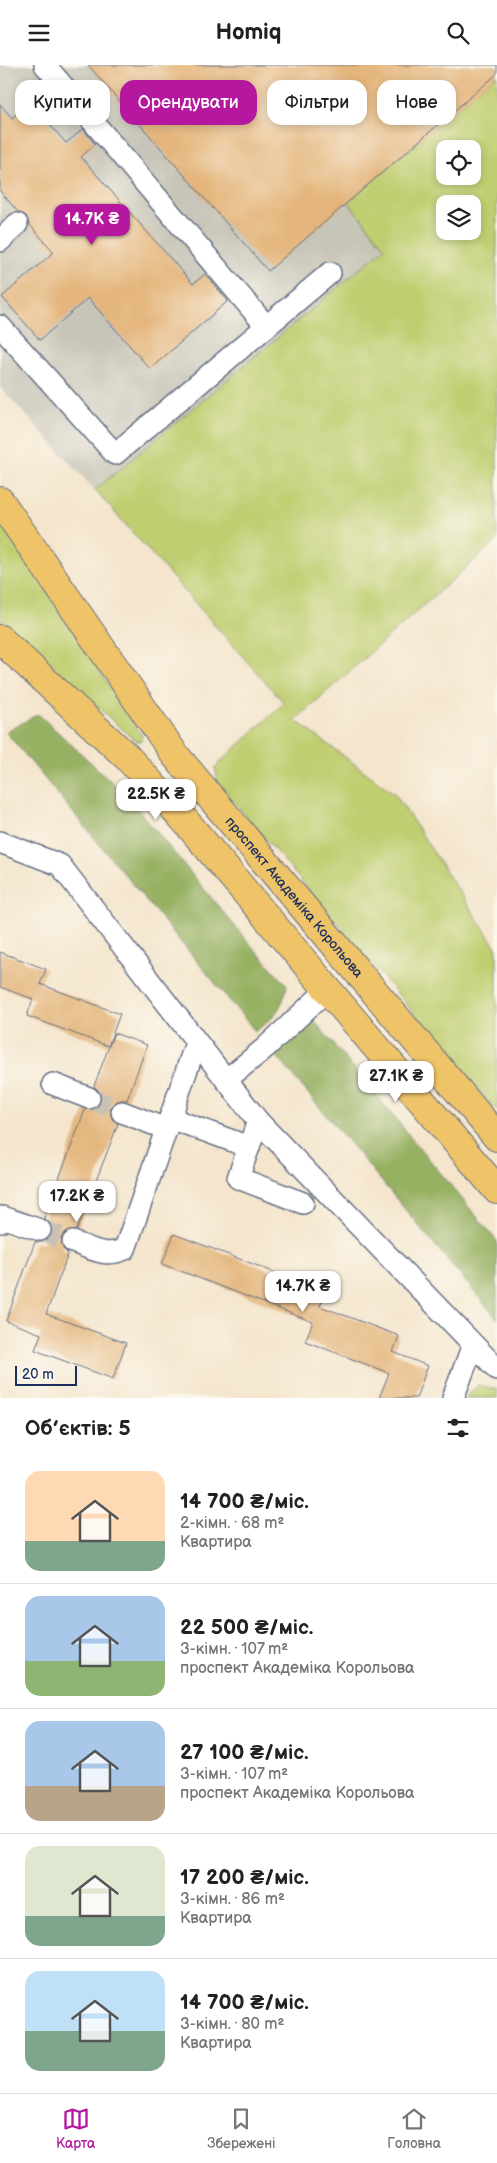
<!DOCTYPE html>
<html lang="uk">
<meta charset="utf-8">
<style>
body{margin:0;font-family:"Balsamiq Sans",sans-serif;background:#f2f2f2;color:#222;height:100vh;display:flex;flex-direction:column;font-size:19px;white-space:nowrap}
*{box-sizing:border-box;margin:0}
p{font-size:16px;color:#767676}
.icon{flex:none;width:28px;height:28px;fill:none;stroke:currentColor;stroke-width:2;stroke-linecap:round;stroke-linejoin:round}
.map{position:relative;height:1333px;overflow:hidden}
.drawer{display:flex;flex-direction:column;background:#fff;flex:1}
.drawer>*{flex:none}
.banner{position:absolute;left:15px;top:15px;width:468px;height:45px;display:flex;gap:10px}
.fabs{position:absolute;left:436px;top:75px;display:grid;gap:10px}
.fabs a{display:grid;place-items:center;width:45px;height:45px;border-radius:10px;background:#fff;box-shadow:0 2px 8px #0003;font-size:25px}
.scale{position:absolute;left:15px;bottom:12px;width:62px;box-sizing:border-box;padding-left:5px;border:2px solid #1b2f5e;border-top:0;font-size:14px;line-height:18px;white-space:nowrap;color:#1b2f5e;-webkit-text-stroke:4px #fbf7ec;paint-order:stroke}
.price{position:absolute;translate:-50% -42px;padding:0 11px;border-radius:10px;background:#fff;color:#222;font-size:16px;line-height:32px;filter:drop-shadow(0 1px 2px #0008)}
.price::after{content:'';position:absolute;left:50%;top:30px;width:15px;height:11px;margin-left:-8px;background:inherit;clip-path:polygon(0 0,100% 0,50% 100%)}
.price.current{background:#b5179e;color:#fff}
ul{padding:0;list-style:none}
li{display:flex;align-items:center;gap:15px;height:125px;padding:0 25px}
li+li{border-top:1px solid #e0e0e0}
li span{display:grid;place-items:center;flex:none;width:140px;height:100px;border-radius:15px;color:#555}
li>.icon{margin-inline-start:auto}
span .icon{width:60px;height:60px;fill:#fffc;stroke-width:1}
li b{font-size:21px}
h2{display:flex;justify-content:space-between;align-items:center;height:60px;padding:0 25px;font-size:21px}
.tag{padding:0 18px;border-radius:15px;background:#fff;box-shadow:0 2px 8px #0003;font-size:18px;line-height:45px}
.tag.current{background:#b5179e;color:#fff}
header{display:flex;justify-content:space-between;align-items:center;height:65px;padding:0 25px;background:#fff;font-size:22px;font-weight:600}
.menu{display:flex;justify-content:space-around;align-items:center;height:70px;border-top:1px solid #e0e0e0;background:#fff;font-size:14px;color:#767676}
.menu a{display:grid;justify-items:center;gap:2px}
.menu .current{color:#b5179e}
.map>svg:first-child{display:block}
.industrial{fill:#c7c4b8}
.green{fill:#bfce70;stroke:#6d7e67;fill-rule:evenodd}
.forest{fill:#97b162;stroke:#597060}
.building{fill:#e4b57b}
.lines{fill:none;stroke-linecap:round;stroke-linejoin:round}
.minor-tunnel{stroke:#c9c1b6;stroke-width:21;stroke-dasharray:21 11;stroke-linecap:butt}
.minor-casing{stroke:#676f84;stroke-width:24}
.major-casing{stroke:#676f84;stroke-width:30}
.minor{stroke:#fff;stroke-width:21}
.major{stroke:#efc469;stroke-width:28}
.labels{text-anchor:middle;stroke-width:4;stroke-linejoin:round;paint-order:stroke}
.street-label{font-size:14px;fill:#1b2f5e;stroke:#fbf7ec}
</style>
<header><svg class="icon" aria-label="menu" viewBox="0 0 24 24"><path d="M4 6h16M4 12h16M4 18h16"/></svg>Homiq<svg class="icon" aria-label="search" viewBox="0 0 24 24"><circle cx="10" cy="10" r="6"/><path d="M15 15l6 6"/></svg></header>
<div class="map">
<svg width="497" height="1333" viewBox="0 0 497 1333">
<rect width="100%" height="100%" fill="#fbf7ec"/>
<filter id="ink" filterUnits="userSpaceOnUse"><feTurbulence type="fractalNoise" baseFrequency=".02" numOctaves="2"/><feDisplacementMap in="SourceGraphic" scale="10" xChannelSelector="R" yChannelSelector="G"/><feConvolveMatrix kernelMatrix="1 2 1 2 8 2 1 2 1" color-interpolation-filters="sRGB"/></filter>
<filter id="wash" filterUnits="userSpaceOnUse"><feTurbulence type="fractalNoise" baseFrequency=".0096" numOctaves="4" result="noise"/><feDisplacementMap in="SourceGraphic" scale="20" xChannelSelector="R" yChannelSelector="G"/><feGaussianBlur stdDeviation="1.12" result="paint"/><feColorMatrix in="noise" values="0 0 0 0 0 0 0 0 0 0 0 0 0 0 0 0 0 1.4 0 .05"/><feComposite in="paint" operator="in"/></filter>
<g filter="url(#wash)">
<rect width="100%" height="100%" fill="#f4e5cc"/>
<path class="industrial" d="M0 0H497V90L472 84H445V111H471L95 425 0 322Z"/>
<g class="green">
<path d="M497 9V475L295 655 395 729 497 884V1046L218 718 215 702 284 638 95 425 385 183 348 137ZM445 84H472V111H445ZM445 139H472V166H445Z"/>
<path d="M0 455 142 671 141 676H136L130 671 0 554Z"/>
<path d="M478 1320 497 1324V1333H465Z"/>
</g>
<g class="forest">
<path d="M38 649 126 730 243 871 287 920C283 943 274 953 255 966L6 667Z"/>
<path d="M315 957 497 1176V1254L269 982 297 959Z"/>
</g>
<g id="blocks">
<g class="building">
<path d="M88 0H497V9L268 206Z"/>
<path d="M30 37 66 78 83 64 95 79 81 92 193 219 205 209 228 236 150 304 88 233 40 275 2 232 54 187 29 159 26 151 18 147 0 126V39L12 53Z"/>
<path d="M0 887 46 904 40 919 120 949 108 981 27 951 33 934 0 922Z"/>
<path d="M114 968 147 980 127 1035H121L115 1037 110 1043 112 1054 118 1059 77 1165 66 1167 61 1173 63 1184 68 1189 46 1249 126 1278 113 1314 35 1285 41 1269 6 1256 35 1177H43L52 1169V1162L44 1153 85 1045 96 1043 101 1037 99 1026 94 1021Z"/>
<path d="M174 1169 326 1227 320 1241 399 1271 393 1287 428 1301 416 1333H379L389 1308 305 1276 313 1257 162 1199Z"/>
</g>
</g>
</g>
<g filter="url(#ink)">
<use href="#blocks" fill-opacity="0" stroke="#676f84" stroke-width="1"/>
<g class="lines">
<g class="minor-tunnel">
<path d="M89 1033 122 1047"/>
<path d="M40 1165 73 1177"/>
</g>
<defs>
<g id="minor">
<path d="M45 0 266 261"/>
<path d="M0 176 17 159"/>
<path d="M0 261 115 389 330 208"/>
<path d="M0 777 60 800 258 1056 497 1304"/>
<path d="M226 1015 265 983 328 924"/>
<path d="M53 1019 89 1033"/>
<path d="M122 1047 166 1064"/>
<path d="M170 1053 249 1082"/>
<path d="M258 1056 238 1113 303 1138"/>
<path d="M0 1157 2 1152 40 1165"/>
<path d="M73 1177C92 1184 106 1193 125 1184L196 978"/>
<path d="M453 1333 473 1280"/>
</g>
<g id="major">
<path id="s1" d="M0 436 175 690 497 1072"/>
<path d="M0 574 127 692 187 758 497 1125"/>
</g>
</defs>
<use href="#minor" class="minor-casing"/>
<use href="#major" class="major-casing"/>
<use href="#minor" class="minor"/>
<use href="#major" class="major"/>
</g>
</g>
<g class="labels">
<g class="street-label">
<text dy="5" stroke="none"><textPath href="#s1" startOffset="494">проспект Академіка Корольова</textPath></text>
</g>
</g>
</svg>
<div class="fabs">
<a><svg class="icon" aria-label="locate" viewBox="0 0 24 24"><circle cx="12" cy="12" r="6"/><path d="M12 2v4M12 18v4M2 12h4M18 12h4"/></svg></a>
<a><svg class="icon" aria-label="layers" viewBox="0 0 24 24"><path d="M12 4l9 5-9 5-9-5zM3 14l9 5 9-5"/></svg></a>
</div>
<div class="scale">20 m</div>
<b class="price current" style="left:92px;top:181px">14.7K ₴</b>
<b class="price" style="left:156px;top:756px">22.5K ₴</b>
<b class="price" style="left:396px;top:1038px">27.1K ₴</b>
<b class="price" style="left:77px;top:1158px">17.2K ₴</b>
<b class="price" style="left:303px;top:1248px">14.7K ₴</b>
<div class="banner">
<a class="tag">Купити</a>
<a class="tag current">Орендувати</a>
<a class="tag">Фільтри</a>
<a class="tag">Нове</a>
</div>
</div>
<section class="drawer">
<h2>Об’єктів: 5<svg class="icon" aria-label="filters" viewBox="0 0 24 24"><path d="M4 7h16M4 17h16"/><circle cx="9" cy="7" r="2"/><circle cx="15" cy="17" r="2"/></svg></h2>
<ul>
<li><span style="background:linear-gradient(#ffd9b3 70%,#7fa58c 0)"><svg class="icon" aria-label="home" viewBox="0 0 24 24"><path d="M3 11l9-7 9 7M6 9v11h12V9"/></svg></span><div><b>14 700 ₴/міс.</b><p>2-кімн. · 68 m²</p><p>Квартира</p></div></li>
<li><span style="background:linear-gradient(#a9c7e8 65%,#8fb573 0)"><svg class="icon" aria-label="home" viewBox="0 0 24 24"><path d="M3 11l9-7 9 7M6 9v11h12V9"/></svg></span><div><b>22 500 ₴/міс.</b><p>3-кімн. · 107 m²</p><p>проспект Академіка Корольова</p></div></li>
<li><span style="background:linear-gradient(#a9c7e8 65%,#b9a48a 0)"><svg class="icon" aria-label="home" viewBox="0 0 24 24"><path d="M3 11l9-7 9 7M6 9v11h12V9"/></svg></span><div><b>27 100 ₴/міс.</b><p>3-кімн. · 107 m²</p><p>проспект Академіка Корольова</p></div></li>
<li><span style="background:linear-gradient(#dfe7d0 70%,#7fa58c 0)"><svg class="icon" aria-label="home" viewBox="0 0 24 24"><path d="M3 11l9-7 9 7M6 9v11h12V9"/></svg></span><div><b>17 200 ₴/міс.</b><p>3-кімн. · 86 m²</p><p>Квартира</p></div></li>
<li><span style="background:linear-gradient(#bfe0f5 60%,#7fa58c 0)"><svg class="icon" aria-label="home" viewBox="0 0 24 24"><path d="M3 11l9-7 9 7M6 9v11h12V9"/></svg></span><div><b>14 700 ₴/міс.</b><p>3-кімн. · 80 m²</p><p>Квартира</p></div></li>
</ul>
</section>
<nav class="menu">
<a class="current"><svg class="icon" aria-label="map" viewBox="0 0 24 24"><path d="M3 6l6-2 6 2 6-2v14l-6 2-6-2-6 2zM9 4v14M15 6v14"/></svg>Карта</a>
<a><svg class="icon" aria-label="saved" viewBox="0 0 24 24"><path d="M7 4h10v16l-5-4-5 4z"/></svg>Збережені</a>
<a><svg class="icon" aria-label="home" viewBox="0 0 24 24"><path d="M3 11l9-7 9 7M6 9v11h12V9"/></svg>Головна</a>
</nav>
